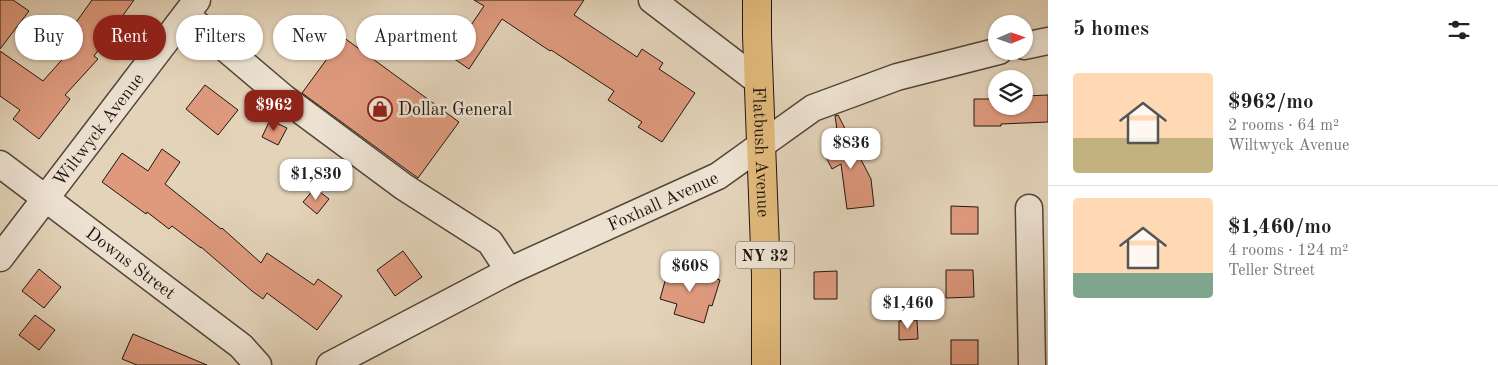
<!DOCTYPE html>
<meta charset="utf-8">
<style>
body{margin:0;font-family:"Old Standard TT",serif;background:#f2f2f2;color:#222;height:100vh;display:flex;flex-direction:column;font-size:19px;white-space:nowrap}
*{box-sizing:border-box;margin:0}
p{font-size:16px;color:#767676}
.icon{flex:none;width:28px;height:28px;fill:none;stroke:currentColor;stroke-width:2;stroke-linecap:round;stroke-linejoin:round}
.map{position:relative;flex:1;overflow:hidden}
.side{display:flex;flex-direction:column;background:#fff;width:450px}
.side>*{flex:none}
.banner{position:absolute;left:15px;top:15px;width:475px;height:45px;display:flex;gap:10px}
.needle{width:32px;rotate:88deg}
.controls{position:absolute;left:988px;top:15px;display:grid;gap:10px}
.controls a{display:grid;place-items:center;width:45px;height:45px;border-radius:50%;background:#fff;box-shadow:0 1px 4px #0004;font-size:25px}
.price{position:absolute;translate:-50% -42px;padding:0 11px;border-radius:10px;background:#fff;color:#222;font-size:16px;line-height:32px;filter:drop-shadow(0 1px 2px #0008)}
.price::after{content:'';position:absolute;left:50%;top:30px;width:15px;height:11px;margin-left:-8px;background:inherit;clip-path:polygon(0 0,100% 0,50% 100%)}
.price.active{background:#8f2418;color:#fff}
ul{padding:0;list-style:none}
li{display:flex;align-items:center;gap:15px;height:125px;padding:0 25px}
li+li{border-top:1px solid #e0e0e0}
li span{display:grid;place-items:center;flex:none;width:140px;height:100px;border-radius:5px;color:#555}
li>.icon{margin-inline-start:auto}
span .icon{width:60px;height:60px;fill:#fffc;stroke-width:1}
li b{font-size:21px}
h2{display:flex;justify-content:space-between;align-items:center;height:60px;padding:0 25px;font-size:21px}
.chip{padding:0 18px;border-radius:22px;background:#fff;box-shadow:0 1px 4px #0004;font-size:18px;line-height:45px}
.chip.active{background:#8f2418;color:#fff}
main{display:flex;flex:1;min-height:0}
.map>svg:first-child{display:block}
.building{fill:#df9a7e;stroke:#20160f}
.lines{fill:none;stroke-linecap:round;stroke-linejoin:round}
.minor-casing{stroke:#51453a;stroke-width:29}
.major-casing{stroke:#20160f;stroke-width:30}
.minor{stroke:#ede2d2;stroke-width:26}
.major{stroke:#e2ba7c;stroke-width:28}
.labels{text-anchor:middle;stroke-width:5;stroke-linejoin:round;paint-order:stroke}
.shield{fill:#ede2d2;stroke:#5e534a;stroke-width:1}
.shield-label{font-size:16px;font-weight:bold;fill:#20160f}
.poi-label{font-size:18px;fill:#20160f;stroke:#ede2d2;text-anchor:start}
.street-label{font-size:18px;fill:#20160f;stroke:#ede2d2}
</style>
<main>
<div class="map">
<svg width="1048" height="365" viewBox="0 0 1048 365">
<rect width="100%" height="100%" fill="#e3d3b9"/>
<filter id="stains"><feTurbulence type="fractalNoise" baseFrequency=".004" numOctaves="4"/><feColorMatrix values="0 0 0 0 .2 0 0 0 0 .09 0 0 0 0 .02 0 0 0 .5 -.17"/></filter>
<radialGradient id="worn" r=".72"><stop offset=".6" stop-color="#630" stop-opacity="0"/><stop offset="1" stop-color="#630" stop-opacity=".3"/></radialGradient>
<g class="building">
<path d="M0 0H13L29 11 0 49Z"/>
<path d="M92 0H134L94 56 98 59 65 95 70 99 39 139 13 119 20 110 0 96V51L43 81 83 36 72 28Z"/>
<path d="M474 0H584L574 15 637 57 642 49 663 63 659 69 695 93 662 142 638 127 642 122 608 100 614 91 551 50 550 51 502 19 469 69 450 56 484 6Z"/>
<path d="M343 37 459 122 418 178 302 93Z"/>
<path d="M205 85 238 110 218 135 186 109Z"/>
<path d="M1048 95V122L1001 124V126H974V99H996V106H1024L1025 96Z"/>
<path d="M838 115 871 179 874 206 847 209 841 164 832 169 823 151 839 143 835 116Z"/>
<path d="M270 120 287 128 278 145 262 137Z"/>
<path d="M162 149 180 162 165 184 221 229 222 228 261 263 267 253 314 285 318 279 342 296 317 330 267 293 263 299 252 291 201 247V248L172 226 169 229 147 212 146 214 102 182 122 153 148 171Z"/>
<path d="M315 188 329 199 317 214 303 202Z"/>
<path d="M951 206 978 207V234H951Z"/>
<path d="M403 251 422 277 395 296 377 270Z"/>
<path d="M669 267 679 270 680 267 720 280 712 306 709 305 704 323 674 314 677 304 660 299Z"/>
<path d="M39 269 61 287 44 308 22 291Z"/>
<path d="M946 270H973L974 297 946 298Z"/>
<path d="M837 271V299H814V272Z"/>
<path d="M35 315 55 330 39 350 19 335Z"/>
<path d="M917 320 918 339 899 340V321Z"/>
<path d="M133 334 207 365H137L122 359Z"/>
<rect x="951" y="340" width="27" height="25"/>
</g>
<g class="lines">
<defs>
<g id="minor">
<path d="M652 0 758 81"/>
<path d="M186 15 284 98 404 187 490 242 509 271"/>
<path d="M1024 46 1048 41"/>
<path id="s1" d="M0 164 241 346 258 365"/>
<path d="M1029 208 1032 365"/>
<path id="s2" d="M0 258 197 0"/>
<path id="s3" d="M330 365 509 271 718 176 813 108 897 77 999 51"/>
</g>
<g id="major">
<path id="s4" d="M757 0V36L766 275V365"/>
</g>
</defs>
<use href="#minor" class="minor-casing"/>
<use href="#major" class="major-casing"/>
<use href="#minor" class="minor"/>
<use href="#major" class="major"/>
</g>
<defs>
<symbol id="shop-ring" viewBox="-11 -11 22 22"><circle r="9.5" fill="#ede2d2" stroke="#8f2418" stroke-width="1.5"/><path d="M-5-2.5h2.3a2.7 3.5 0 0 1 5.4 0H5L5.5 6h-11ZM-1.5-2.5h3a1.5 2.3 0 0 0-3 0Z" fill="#8f2418"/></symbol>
</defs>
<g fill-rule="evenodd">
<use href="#shop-ring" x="366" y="95" width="28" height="28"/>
</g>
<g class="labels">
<rect class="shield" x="736" y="241.5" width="58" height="27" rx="4"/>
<g class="shield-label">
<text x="765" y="261">NY 32</text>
</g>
<g class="poi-label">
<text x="398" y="115">Dollar General</text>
</g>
<g class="street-label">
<text dy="6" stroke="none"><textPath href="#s2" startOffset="162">Wiltwyck Avenue</textPath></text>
<text dy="6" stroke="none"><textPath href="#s4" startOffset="152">Flatbush Avenue</textPath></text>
<text dy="6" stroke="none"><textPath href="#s3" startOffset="371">Foxhall Avenue</textPath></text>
<text dy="6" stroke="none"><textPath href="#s1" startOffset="164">Downs Street</textPath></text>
</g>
</g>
<rect width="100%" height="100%" filter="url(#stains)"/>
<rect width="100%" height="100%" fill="url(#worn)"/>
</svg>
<div class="controls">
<a><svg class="needle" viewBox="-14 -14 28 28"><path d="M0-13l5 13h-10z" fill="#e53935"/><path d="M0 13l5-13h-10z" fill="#767676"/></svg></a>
<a><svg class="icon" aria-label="layers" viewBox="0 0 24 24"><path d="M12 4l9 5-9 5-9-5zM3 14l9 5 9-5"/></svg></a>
</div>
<b class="price active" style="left:274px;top:132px">$962</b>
<b class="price" style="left:851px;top:170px">$836</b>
<b class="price" style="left:316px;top:201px">$1,830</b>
<b class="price" style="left:690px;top:293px">$608</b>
<b class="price" style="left:908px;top:330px">$1,460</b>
<div class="banner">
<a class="chip">Buy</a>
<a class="chip active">Rent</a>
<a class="chip">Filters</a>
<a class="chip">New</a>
<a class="chip">Apartment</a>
</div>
</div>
<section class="side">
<h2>5 homes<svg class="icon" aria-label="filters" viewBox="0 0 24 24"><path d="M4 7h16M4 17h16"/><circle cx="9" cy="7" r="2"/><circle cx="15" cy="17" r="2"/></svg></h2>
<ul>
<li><span style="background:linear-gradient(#ffd9b3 65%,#c2b280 0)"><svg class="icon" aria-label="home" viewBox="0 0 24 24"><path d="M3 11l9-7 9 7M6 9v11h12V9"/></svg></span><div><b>$962/mo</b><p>2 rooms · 64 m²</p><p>Wiltwyck Avenue</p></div></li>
<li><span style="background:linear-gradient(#ffd9b3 75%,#7fa58c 0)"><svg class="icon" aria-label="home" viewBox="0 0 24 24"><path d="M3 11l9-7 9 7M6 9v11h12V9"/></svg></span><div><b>$1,460/mo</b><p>4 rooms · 124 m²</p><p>Teller Street</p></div></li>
</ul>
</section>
</main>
